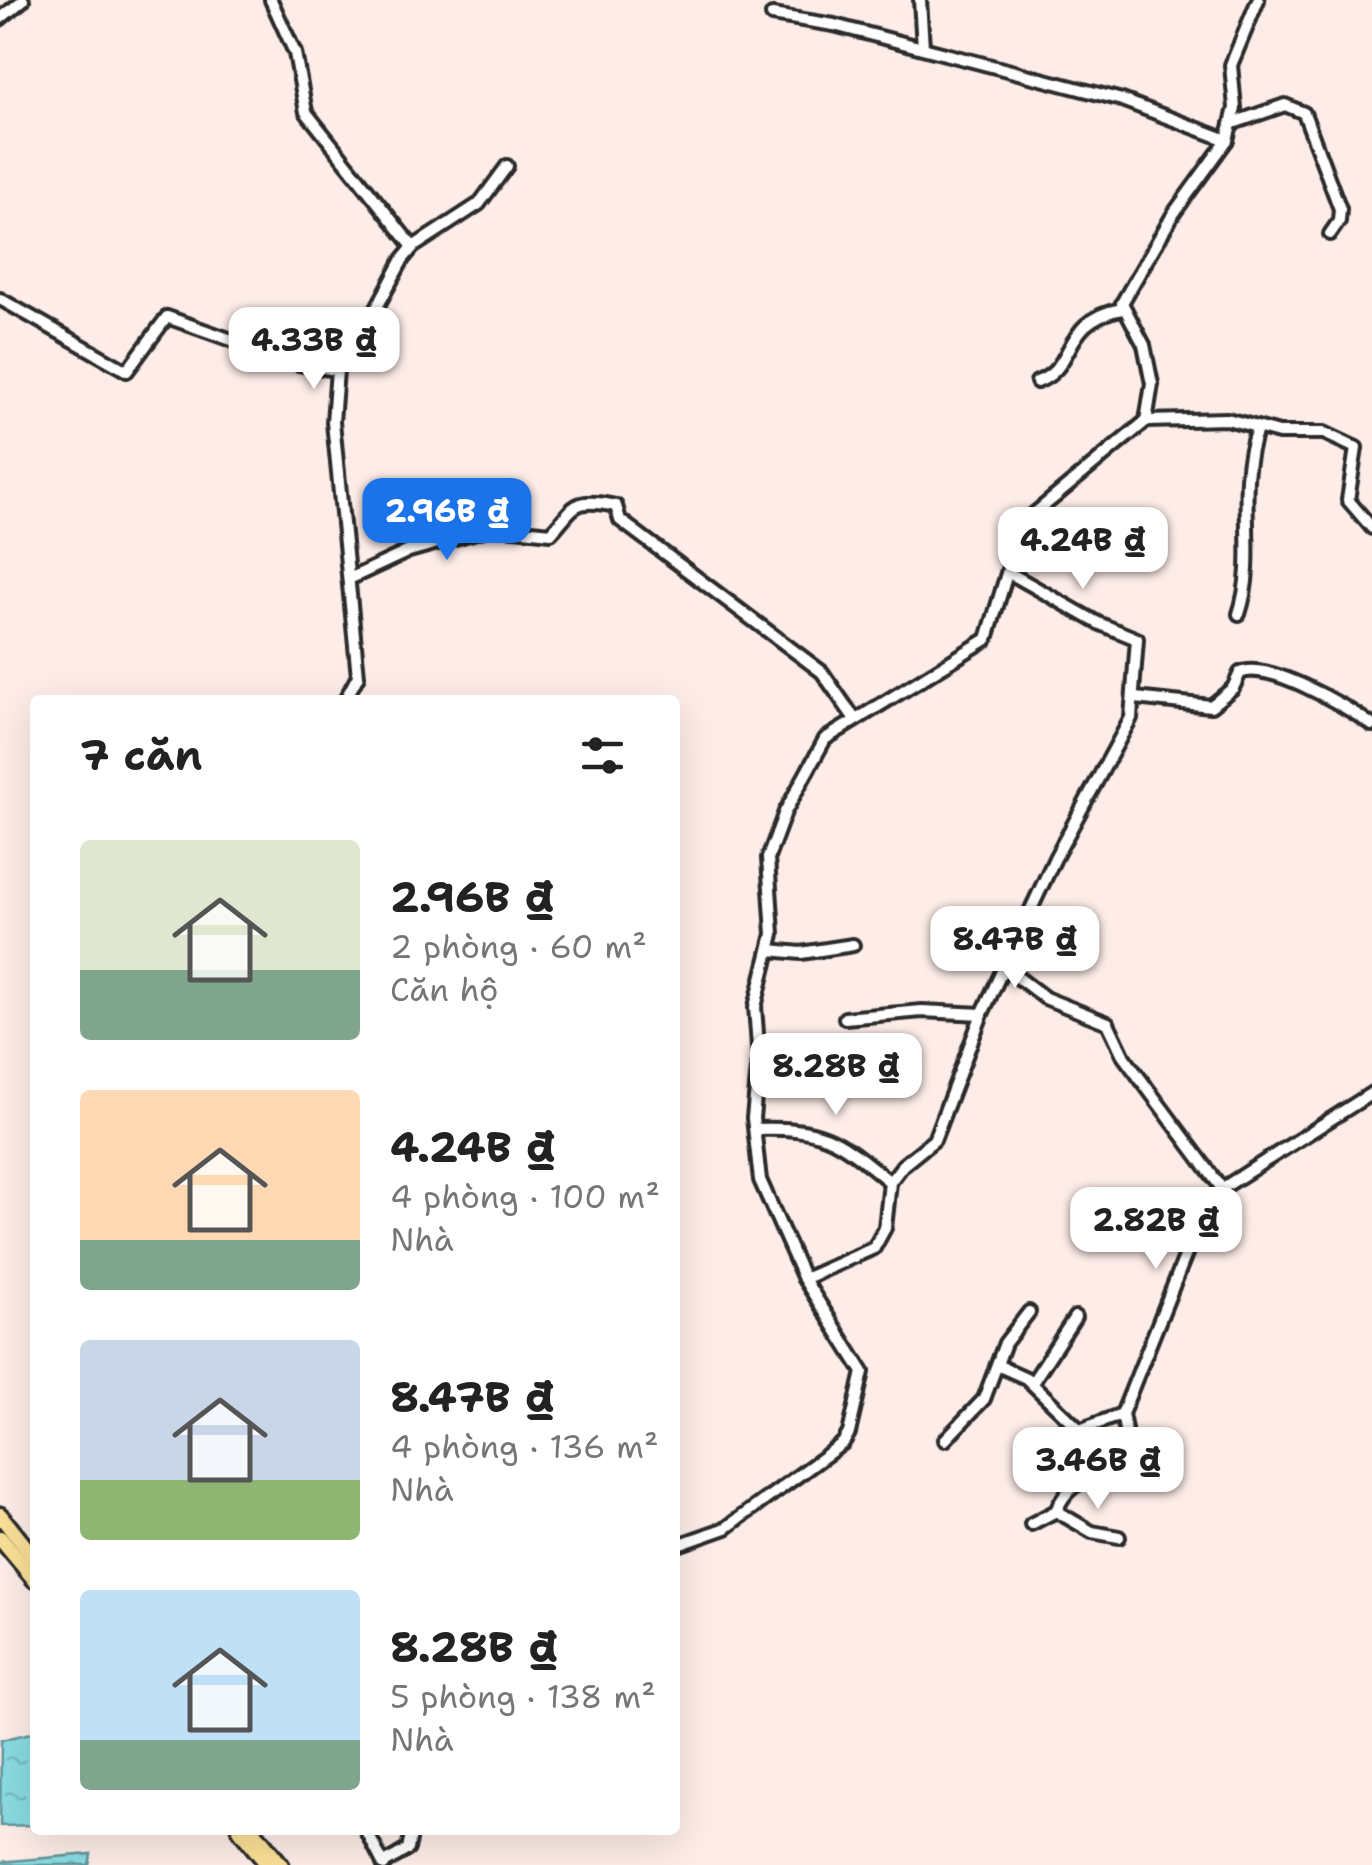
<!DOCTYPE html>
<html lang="vi">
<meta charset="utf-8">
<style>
body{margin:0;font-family:"Shantell Sans",sans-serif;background:#f6f6f6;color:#222;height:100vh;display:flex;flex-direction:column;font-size:38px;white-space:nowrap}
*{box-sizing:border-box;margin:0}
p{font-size:32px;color:#767676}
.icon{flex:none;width:55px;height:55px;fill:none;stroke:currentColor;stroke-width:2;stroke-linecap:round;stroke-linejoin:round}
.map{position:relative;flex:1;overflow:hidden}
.drawer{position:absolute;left:30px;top:695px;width:650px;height:1140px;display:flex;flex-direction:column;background:#fff;border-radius:10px;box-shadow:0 10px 40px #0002}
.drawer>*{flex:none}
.price{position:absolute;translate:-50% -85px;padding:0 22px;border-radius:20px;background:#fff;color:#222;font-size:32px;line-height:65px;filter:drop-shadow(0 2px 5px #0008)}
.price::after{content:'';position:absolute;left:50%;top:60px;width:30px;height:22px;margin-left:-15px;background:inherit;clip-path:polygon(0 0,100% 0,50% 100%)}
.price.selected{background:#1a73e8;color:#fff}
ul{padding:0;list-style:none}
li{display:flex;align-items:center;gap:30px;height:250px;padding:0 50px}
li span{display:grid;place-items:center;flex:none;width:280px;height:200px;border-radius:10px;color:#555}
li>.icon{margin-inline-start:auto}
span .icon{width:120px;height:120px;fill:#fffc;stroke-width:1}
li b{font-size:42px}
h2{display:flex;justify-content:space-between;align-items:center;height:120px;padding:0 50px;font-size:42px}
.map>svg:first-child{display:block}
.water{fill:url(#water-ripples);stroke:#639599;stroke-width:2.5}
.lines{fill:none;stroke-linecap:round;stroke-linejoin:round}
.minor-casing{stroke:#2b2b2b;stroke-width:18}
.highway-casing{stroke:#2b2b2b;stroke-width:21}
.minor{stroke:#fff;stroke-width:10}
.highway{stroke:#fadf96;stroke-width:14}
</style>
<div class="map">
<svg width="1372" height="1865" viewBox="0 0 1372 1865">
<defs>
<pattern id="water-ripples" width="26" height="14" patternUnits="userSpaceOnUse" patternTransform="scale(2.5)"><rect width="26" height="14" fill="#89dbe2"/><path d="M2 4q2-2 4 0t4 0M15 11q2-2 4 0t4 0" fill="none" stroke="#76bcc2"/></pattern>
</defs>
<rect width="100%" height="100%" fill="#fdece7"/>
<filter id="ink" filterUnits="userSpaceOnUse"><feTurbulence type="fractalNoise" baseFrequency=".01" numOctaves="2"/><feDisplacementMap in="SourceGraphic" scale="20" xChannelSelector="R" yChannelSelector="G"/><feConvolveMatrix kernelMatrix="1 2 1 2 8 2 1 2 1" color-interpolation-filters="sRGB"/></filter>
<g filter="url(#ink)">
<g class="water">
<path d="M35 1732V1825L0 1826 1 1740Z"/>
<path d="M91 1854 89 1865H0V1862Z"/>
</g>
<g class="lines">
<defs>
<g id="minor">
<path d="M271 0 295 53 306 112 413 247"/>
<path d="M920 0 923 47"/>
<path d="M772 15 834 25 1122 100 1227 140"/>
<path d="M0 19 23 0"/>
<path d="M1233 123 1285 105 1304 113 1340 209 1339 221 1330 234"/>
<path d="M0 299 127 371 167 317 299 364 337 370"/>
<path d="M1037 382C1078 367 1060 320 1122 309"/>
<path d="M1146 421 1227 419 1279 433H1324L1356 448 1348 500 1372 528"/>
<path d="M349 579 409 551 494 527 551 533C576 506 572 497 616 506L620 520 822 672 854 718"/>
<path d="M1239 614C1259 555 1234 489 1257 429"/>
<path d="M1135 698 1211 706 1233 688 1240 673C1268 660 1347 707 1372 725"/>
<path d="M345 700 358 676 333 422 337 370 361 337 403 259 413 247 479 204 507 166"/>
<path d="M770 950 801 953 853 945"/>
<path d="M1004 967 1045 998 1108 1023 1124 1057 1223 1190"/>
<path d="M845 1018 922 1011 982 1014"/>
<path d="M755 1129C826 1127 837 1139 890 1182"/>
<path d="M804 1279 874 1248 885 1228 890 1182 903 1165 934 1140 982 1014 1055 858 1131 718 1137 639 1098 623 1008 572"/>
<path d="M997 1365 1026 1378 1080 1430 1122 1414"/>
<path d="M1032 1383 1075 1317"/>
<path d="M945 1440 984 1399 1005 1343 1029 1312"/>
<path d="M1056 1511 1092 1532 1119 1537"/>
<path d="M1031 1524 1056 1511C1073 1472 1094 1485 1123 1462L1128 1445 1122 1414 1196 1229 1226 1186 1372 1093"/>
<path d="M675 1546 726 1528 843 1443 849 1433 863 1372 804 1279 760 1180 753 1118 759 1059 755 1007 773 934 768 858 785 812 825 739 987 639 1022 524 1146 421 1152 384 1144 345 1122 303 1174 213 1227 140 1235 108 1231 65 1258 0"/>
<path d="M366 1830 384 1865"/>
<path d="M383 1864 408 1849 412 1830"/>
</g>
<g id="highway">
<path d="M0 1515 35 1559"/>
<path d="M0 1538 35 1580"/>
<path d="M240 1830 268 1865"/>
<path d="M253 1830 281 1865"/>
</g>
</defs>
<use href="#minor" class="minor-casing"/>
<use href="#highway" class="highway-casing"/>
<use href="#minor" class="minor"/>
<use href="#highway" class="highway"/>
</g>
</g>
</svg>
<b class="price" style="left:314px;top:392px">4.33B ₫</b>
<b class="price selected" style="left:447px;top:563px">2.96B ₫</b>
<b class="price" style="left:1083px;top:592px">4.24B ₫</b>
<b class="price" style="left:1015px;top:991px">8.47B ₫</b>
<b class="price" style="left:836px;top:1118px">8.28B ₫</b>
<b class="price" style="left:1156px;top:1272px">2.82B ₫</b>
<b class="price" style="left:1098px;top:1512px">3.46B ₫</b>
<section class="drawer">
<h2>7 căn<svg class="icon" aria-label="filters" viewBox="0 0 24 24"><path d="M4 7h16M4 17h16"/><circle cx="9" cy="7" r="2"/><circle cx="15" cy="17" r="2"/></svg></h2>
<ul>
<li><span style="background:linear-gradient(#dfe7d0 65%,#7fa58c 0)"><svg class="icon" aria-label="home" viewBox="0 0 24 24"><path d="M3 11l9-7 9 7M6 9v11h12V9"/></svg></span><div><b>2.96B ₫</b><p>2 phòng · 60 m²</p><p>Căn hộ</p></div></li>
<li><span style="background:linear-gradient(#ffd9b3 75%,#7fa58c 0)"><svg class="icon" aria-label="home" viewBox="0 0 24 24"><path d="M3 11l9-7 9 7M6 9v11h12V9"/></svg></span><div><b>4.24B ₫</b><p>4 phòng · 100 m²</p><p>Nhà</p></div></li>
<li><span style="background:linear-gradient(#c9d6e8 70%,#8fb573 0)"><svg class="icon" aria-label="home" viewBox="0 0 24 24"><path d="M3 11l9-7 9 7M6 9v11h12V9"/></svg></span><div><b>8.47B ₫</b><p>4 phòng · 136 m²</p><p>Nhà</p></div></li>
<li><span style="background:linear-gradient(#bfe0f5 75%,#7fa58c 0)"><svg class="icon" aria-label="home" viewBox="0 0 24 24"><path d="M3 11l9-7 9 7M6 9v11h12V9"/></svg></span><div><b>8.28B ₫</b><p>5 phòng · 138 m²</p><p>Nhà</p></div></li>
</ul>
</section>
</div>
